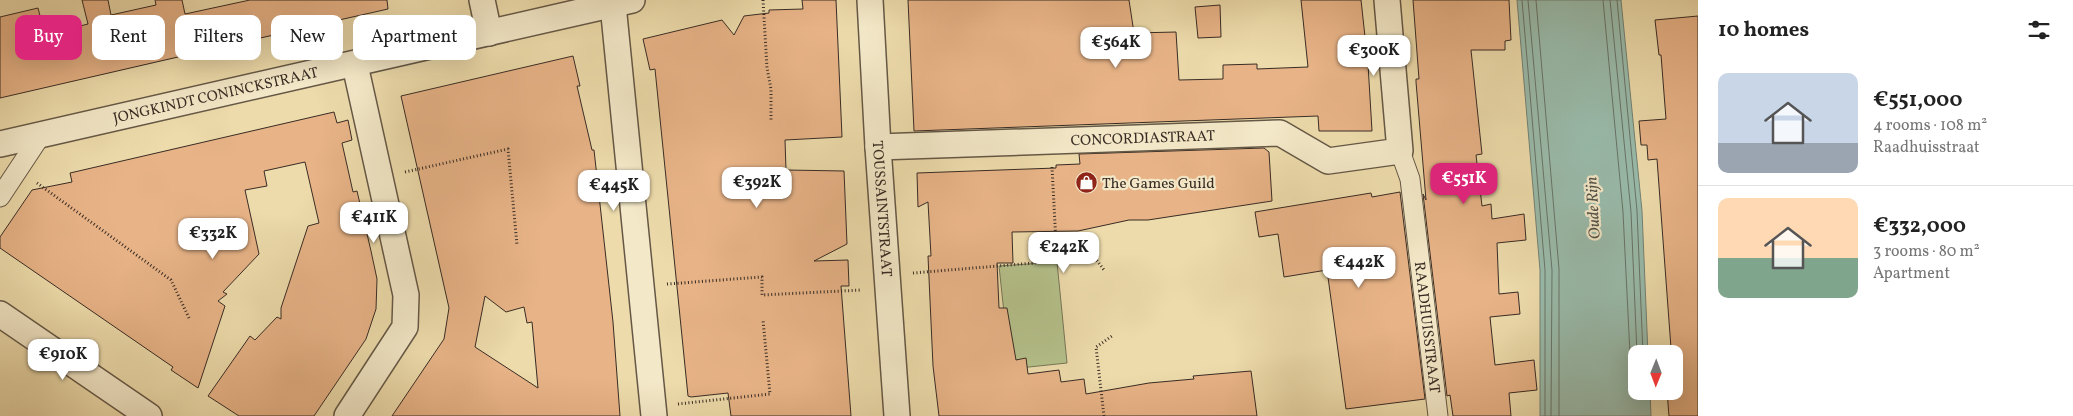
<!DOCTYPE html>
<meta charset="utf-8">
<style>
body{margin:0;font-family:Vollkorn,serif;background:#f6f6f6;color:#222;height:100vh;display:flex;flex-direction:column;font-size:19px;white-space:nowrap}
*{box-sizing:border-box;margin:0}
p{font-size:16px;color:#767676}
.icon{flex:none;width:28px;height:28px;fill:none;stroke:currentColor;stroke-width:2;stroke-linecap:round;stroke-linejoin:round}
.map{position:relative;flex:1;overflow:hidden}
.sheet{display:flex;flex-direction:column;background:#fff;width:375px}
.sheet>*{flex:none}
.guide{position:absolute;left:15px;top:15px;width:475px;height:45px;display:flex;gap:10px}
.needle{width:32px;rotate:181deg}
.tools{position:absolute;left:1628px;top:345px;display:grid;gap:10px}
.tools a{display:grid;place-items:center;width:55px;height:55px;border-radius:10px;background:#fff;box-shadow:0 5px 20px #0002;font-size:25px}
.price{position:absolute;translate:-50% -42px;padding:0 11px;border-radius:10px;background:#fff;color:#222;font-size:16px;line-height:32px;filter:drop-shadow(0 1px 2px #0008)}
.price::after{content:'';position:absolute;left:50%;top:30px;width:15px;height:11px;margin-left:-8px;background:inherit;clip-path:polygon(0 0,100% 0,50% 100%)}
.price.selected{background:#db2777;color:#fff}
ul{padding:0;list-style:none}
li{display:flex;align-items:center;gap:15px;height:125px;padding:0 20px}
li+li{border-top:1px solid #e0e0e0}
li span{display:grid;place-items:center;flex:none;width:140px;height:100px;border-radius:10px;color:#555}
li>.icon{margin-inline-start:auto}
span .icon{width:60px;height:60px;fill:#fffc;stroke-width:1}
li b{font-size:21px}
h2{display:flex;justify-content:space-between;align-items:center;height:60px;padding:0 20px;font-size:21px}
.chip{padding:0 18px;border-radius:10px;background:#fff;box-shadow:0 5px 20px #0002;font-size:18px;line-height:45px}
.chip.selected{background:#db2777;color:#fff}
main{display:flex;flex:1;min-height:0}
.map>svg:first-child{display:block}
.green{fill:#b5c18b;stroke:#767658}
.water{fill:#99bbab;stroke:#728275}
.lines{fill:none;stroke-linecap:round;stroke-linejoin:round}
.shore{stroke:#687468;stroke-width:1}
.building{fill:#e7b387;stroke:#382c24;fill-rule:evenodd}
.pedestrian-casing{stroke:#655846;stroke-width:21}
.minor-casing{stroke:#655846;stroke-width:28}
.path{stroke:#382c24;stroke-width:3;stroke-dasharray:1 2.5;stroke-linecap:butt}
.pedestrian{stroke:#f3e8c8;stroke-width:19}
.minor{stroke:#f3e8c8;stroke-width:25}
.labels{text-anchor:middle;stroke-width:4.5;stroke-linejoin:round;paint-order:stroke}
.street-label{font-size:15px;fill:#382c24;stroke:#f3e8c8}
.poi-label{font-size:15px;fill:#382c24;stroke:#f3e8c8;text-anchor:start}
.water-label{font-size:16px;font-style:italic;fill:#505046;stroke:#f3e8c8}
</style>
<main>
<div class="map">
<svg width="1698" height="416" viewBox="0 0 1698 416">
<rect width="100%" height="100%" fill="#eddbab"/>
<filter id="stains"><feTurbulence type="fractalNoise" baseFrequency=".004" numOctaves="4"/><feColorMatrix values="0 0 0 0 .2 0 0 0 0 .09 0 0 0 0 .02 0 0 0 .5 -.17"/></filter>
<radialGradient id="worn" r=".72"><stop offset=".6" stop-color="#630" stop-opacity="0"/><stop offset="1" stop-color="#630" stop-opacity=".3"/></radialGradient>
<path class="green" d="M1057 262 1067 363 1010 369 999 266Z"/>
<path class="water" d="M1517 0H1621L1642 211 1648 354H1636V391H1650L1651 416H1540V270Z"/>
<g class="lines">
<g class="shore">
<path d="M1522 0 1545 270V416"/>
<path d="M1528 0 1552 270 1551 416"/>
<path d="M1536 0 1559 269V416"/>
<path d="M1603 0 1623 212 1630 354 1636 368"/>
<path d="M1610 0 1631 212 1637 354"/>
<path d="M1617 0 1637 211 1643 354"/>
</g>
</g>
<g class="building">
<path d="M82 0H108L111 15 156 5 155 0H182L185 14 250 0H387L388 9 299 29 297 32H287L216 48 218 56 204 51 0 98V17L38 8 45 35 88 24Z"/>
<path d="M802 0H836L842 137 785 140 786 170 844 171 847 244 814 261 848 260 849 286H841L851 416H731L728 393 691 397 688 396 655 69 650 70 643 39 722 20 734 35 744 16 769 13V10L803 9Z"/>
<path d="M908 0H1129L1134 33 1176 32 1179 80 1223 79V65L1257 64V69L1308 67 1301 0H1361L1368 64 1372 131H1319L1318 116 914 131Z"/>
<path d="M1413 0H1509L1511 40 1505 41V50H1471L1482 154 1476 155 1482 206 1491 204 1492 219 1524 214 1526 240 1497 243 1499 294 1518 292 1520 314 1490 317 1495 365 1534 360 1537 390 1509 393 1511 416H1453L1450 395 1447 396 1423 194 1426 200 1416 82V79H1419Z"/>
<path d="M1220 5 1221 37 1198 38 1195 7Z"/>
<path d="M1698 16V416H1669L1667 391H1674V348H1671L1657 159 1648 160 1647 145H1641L1639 121 1666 119 1661 55H1659L1655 20Z"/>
<path d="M573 56 580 86H577L592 150H594L613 322 620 416H392L444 339 449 308 401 96ZM485 296 506 312 524 307 527 323 532 322 538 388 475 347Z"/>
<path d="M334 112 337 123 348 120 352 140 342 143 353 192 357 191 371 251 377 279 376 309 366 339 314 416H239L208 396 250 336 255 340 277 317 281 319V308L308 226 319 223 305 162 264 171 267 186 245 190 259 254 223 292 227 294 218 301 225 306 198 388 171 370 173 367 0 248V237L32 190 72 182 70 173Z"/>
<path d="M1264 148 1269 152 1272 201 1148 220H1129L1078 231 1012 232 1013 263H997L999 308H1007L1016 360 1026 358 1028 374 1059 370 1061 382 1084 379 1086 394 1149 383 1194 379 1193 376 1251 371 1257 416H939L933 366 928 256H931L928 202 918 207 917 173 1056 168V165L1080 164 1079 154Z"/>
<path d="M1400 192 1425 399 1346 409 1327 270 1284 277 1278 234 1259 237 1255 212 1371 193 1372 197Z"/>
</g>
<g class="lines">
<defs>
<g id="pedestrian">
<path id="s1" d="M1400 151 1410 179 1438 416"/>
<path d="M0 197 41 135"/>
</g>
<g id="minor">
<path d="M482 0 489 33"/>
<path id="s2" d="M870 0 878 147 897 416"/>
<path d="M613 5 654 416"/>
<path id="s3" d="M0 144 632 0"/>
<path id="s4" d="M878 147 1280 133 1328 161 1400 151 1387 0"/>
<path d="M0 314 149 416"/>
<path d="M347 416 405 327 406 295 355 65"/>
</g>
</defs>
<use href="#pedestrian" class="pedestrian-casing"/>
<use href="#minor" class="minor-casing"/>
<g class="path">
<path d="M763 0 767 68 771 89V122"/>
<path d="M1052 167 1057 262"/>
<path d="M405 172 508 149 517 245"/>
<path d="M37 183 171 280 190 320"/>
<path d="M913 273 1095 258 1104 270"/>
<path d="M667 284 762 277V295L862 290"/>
<path d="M678 404 770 394 763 320"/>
<path d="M1104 416 1096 347 1112 336"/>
</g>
<use href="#pedestrian" class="pedestrian"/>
<use href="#minor" class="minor"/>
</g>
<defs>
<symbol id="shop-disc" viewBox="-11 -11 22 22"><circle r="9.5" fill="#8f2418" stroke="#f3e8c8"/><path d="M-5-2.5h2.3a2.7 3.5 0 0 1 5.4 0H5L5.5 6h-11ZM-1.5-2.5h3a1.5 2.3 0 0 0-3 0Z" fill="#fff"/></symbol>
</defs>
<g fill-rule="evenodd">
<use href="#shop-disc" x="1074" y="170" width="25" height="25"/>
</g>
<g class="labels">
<g class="street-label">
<text dy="5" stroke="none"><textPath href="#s3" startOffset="221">JONGKINDT CONINCKSTRAAT</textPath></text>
<text dy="5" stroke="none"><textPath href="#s4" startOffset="265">CONCORDIASTRAAT</textPath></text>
<text dy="5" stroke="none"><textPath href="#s2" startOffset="209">TOUSSAINTSTRAAT</textPath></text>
<text dy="5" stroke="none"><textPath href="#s1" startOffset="179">RAADHUISSTRAAT</textPath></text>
</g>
<g class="poi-label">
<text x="1102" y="188">The Games Guild</text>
</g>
<g class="water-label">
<text transform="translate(1592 208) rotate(-93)" y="6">Oude Rijn</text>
</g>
</g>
<rect width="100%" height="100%" filter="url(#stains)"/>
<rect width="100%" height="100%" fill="url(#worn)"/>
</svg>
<div class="tools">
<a><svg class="needle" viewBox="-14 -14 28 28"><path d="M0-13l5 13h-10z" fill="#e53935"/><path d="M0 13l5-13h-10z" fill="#767676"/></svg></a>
</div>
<b class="price" style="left:1116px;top:69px">€564K</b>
<b class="price" style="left:1374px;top:77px">€300K</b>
<b class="price selected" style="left:1464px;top:205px">€551K</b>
<b class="price" style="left:757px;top:209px">€392K</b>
<b class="price" style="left:614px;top:212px">€445K</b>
<b class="price" style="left:374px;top:244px">€411K</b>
<b class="price" style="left:213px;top:260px">€332K</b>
<b class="price" style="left:1064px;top:274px">€242K</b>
<b class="price" style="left:1359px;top:289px">€442K</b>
<b class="price" style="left:63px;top:381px">€910K</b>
<div class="guide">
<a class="chip selected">Buy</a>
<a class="chip">Rent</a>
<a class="chip">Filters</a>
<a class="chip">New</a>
<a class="chip">Apartment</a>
</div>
</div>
<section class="sheet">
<h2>10 homes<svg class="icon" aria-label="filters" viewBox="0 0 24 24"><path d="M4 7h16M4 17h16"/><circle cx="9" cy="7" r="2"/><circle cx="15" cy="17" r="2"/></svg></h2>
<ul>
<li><span style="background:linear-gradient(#c9d6e8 70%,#9aa5b1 0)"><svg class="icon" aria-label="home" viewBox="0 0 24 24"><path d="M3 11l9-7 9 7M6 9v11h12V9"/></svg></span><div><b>€551,000</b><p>4 rooms · 108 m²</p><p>Raadhuisstraat</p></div></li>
<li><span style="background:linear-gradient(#ffd9b3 60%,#7fa58c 0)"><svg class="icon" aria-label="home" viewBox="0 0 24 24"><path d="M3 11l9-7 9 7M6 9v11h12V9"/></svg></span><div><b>€332,000</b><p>3 rooms · 80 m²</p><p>Apartment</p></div></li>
</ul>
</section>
</main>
